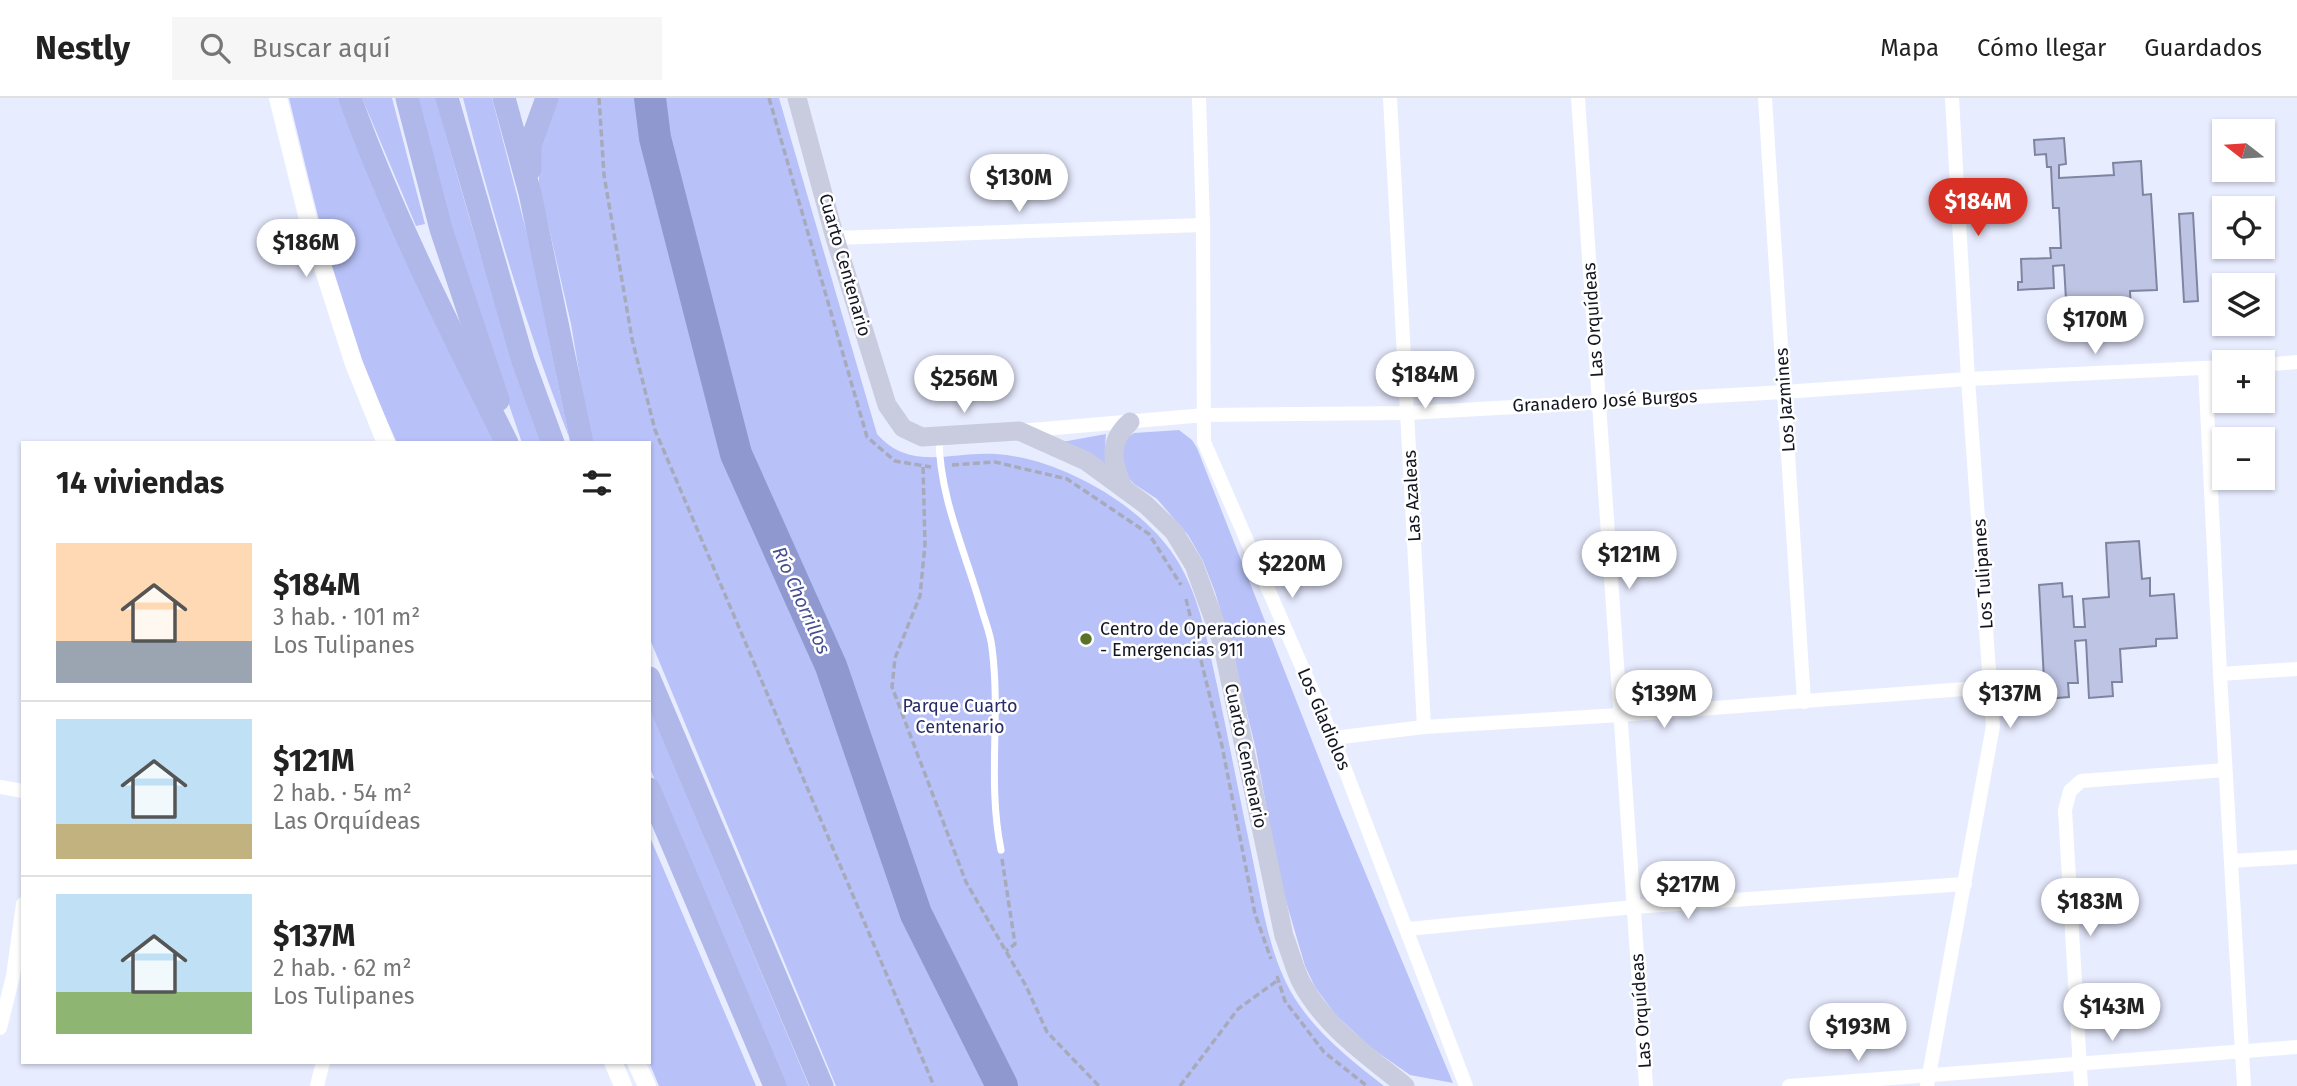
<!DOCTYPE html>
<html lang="es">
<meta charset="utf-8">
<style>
body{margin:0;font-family:"Fira Sans",sans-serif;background:#f6f6f6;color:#222;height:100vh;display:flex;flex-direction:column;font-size:26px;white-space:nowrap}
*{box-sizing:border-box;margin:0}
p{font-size:23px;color:#767676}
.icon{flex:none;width:38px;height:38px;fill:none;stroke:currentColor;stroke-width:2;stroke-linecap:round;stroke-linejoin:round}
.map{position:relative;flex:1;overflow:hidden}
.side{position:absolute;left:21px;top:343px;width:630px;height:623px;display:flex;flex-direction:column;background:#fff;border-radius:0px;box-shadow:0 2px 5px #0004}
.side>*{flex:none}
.needle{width:46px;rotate:287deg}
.buttons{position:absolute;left:2212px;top:21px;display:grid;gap:14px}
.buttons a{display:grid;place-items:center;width:63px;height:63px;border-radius:0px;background:#fff;box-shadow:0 2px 5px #0004;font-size:35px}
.price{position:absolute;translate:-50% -60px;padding:0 16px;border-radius:24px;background:#fff;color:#222;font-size:23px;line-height:46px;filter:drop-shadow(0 2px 4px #0008)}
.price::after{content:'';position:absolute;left:50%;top:42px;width:21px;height:16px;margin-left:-10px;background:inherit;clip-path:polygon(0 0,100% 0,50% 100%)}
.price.current{background:#d93025;color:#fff}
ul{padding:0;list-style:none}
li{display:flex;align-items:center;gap:21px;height:175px;padding:0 35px}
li+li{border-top:2px solid #e0e0e0}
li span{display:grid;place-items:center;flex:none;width:196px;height:140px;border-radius:0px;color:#555}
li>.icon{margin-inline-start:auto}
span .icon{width:84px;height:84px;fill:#fffc;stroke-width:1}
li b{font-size:30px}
h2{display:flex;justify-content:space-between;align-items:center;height:84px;padding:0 35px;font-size:30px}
header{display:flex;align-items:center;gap:42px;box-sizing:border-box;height:98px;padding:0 35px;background:#fff;border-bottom:2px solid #e0e0e0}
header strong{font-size:33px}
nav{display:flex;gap:38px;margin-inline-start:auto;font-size:24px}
.search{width:490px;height:63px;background:#f6f6f6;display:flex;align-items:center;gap:18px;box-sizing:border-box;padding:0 24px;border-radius:0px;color:#767676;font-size:26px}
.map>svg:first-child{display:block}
.green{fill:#b8c2f9}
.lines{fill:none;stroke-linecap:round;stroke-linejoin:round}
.river{stroke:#8f99cf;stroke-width:32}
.building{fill:#bec4e3;stroke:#7f85a1;stroke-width:2}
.path{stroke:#a7aabb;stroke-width:3.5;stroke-dasharray:7 3.5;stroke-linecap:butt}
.service{stroke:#fff;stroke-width:7}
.minor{stroke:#fff;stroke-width:14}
.tertiary{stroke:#fff;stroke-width:18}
.secondary{stroke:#c9ccde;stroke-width:19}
.trunk{stroke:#b0b8ea;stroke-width:23}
.poi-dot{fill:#597327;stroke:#fff;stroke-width:2.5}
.labels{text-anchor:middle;stroke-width:5;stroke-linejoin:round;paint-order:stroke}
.street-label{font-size:18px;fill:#131520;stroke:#fff}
.poi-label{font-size:18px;fill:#131520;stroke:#fff;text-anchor:start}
.park-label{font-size:18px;fill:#272b6b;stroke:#fff}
.water-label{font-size:19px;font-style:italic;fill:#474f93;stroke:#fff}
</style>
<header>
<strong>Nestly</strong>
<div class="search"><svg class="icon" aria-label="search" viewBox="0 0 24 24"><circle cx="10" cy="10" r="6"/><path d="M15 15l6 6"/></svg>Buscar aquí</div>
<nav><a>Mapa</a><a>Cómo llegar</a><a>Guardados</a></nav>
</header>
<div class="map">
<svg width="2297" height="988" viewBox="0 0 2297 988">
<rect width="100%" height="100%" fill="#e8ecff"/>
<g class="green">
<path d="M289 0H339L374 92 495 345H397C384 315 370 286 359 255 329 172 310 85 289 0Z"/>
<path d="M362 0H392L425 126 416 128Z"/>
<path d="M415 0H436C467 118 502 230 543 345H522L470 192Z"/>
<path d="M463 0H492L529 144 569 339C526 229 492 115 463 0Z"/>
<path d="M557 0H779L877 336C910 374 952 353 996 356 1057 360 1135 403 1171 453 1199 492 1207 542 1217 587 1229 644 1240 701 1252 758 1262 805 1269 858 1294 899 1317 936 1351 962 1384 988H836L649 539V345H591L571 226 539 87V55Z"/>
<path d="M1179 332 1192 342 1197 350 1340 714 1453 985 1410 977 1370 949 1335 916 1315 889 1305 868 1279 779 1256 652 1230 545 1215 494 1203 463 1188 437 1157 401 1134 386 1124 375 1122 343 1134 335Z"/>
<path d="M1106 336 1105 347 1109 370 1062 344Z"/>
<path d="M649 608 809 988H785L649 668Z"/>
<path d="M649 737 756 988H659L649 964Z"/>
</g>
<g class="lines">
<path class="river" d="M650 0 655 40 736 356 831 568 916 816 1002 988"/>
</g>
<g class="building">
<path d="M2064 40 2066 66 2059 67V80L2114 77 2113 65 2141 63 2143 97 2151 96 2157 192 2130 193 2131 214 2079 217 2078 202H2066L2064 167 2053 168 2054 190 2018 192V184H2022L2021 161 2051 160 2050 150H2061L2059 110H2053L2051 69H2047L2046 56 2035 57 2034 42Z"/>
<path d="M2193 115 2198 203 2184 204 2179 116Z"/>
<path d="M2139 443 2142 481 2150 480V498L2174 496 2177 540 2156 541V548L2120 551 2122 584H2112L2113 598 2089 600 2086 542 2075 543 2078 585H2068L2069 599 2045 601 2039 487 2062 485 2063 499 2072 498 2074 529H2085L2083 501 2109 499 2106 445Z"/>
</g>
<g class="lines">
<g class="path">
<path d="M599 0 604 77 632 241 655 332 934 988"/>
<path d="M769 0 867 339 895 363 931 369"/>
<path d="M952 367 995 364 1067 381 1149 436 1181 487"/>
<path d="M923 369 925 446 920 498 895 560 892 589 966 784 1026 888 1047 934 1099 988"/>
<path d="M1186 501 1222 648 1255 816 1271 861"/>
<path d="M1002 761 1015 846 1006 853"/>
<path d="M1277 878 1285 903 1324 954 1367 988"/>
<path d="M1180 988 1238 911 1278 882"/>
</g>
<path class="service" d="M939 339C939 398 965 453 981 509 985 523 991 537 992 550 1001 618 987 683 1001 752"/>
<g class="minor">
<path d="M1199 0 1203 127 1204 344 1333 640 1466 988"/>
<path d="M1390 0 1424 629"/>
<path d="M1578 0 1646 988"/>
<path d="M1765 0 1804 604"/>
<path d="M835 140 1203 127"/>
<path d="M2263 267 2297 264"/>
<path d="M2205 270 2220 576 2244 988"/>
<path d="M1020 333 1205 317 1407 315 1784 294 1968 281 2224 269"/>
<path d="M2220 576 2297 571"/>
<path d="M1333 640 1424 629 1620 617 1991 589"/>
<path d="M0 689 23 693"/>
<path d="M2231 763 2297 759"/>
<path d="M1408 831 1634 809 1965 786"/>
<path d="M0 930 13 878 23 806"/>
<path d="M317 988 323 964"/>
<path d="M1789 988 2297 949"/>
<path d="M1927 988 1993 628 1968 281 1952 0"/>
<path d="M2081 988 2065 712 2070 693 2081 683 2225 672"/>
</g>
<g class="tertiary">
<path d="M278 0 310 129 354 266 386 345"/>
<path d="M613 964 623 988"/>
<path d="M636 964 647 988"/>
</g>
<g class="secondary">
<path d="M797 0 835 140 887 307 903 330 922 339 1019 333 1086 363 1146 407 1174 434 1194 467 1222 544 1284 838C1290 853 1294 870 1301 884 1325 929 1367 957 1405 988"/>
<path d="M1124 391C1112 366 1107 344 1130 324"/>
</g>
<g class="trunk">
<path d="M350 0C393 119 450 231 507 345"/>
<path d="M407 0 441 131 498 302"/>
<path d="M447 0 523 263 553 345"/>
<path d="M504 0 530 95 582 345"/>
<path d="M530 71V47L547 0"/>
<path d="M649 580 822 988"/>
<path d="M649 691 775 988"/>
</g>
</g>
<circle class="poi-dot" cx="1086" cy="541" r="7"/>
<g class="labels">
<g class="street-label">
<text transform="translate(845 167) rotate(74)" y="6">Cuarto Centenario</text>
<text transform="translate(1593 222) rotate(-94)" y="6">Las Orquídeas</text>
<text transform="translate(1785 302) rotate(-94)" y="6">Los Jazmines</text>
<text transform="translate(1605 303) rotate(-3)" y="6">Granadero José Burgos</text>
<text transform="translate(1412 398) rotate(-93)" y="6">Las Azaleas</text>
<text transform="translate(1983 476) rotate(-94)" y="6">Los Tulipanes</text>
<text transform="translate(1324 621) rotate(67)" y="6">Los Gladiolos</text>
<text transform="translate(1246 658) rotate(78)" y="6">Cuarto Centenario</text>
<text transform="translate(1641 913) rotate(-94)" y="6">Las Orquídeas</text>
</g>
<g class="poi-label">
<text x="1100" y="537">Centro de Operaciones<tspan x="1100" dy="21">- Emergencias 911</tspan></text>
</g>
<g class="park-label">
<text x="960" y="614">Parque Cuarto<tspan x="960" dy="21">Centenario</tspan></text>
</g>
<g class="water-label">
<text transform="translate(802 502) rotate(66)" y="7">Río Chorrillos</text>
</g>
</g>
</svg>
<div class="buttons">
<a><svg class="needle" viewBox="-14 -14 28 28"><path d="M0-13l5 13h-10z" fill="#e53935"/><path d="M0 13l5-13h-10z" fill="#767676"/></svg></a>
<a><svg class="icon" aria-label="locate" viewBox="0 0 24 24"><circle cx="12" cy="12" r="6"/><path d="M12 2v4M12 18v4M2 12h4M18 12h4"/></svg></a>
<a><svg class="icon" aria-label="layers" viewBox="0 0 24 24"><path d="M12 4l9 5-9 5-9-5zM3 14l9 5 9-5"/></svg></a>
<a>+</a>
<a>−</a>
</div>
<b class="price" style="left:1019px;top:116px">$130M</b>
<b class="price current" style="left:1978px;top:140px">$184M</b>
<b class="price" style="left:306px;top:181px">$186M</b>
<b class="price" style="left:2095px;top:258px">$170M</b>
<b class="price" style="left:1425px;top:313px">$184M</b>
<b class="price" style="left:964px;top:317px">$256M</b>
<b class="price" style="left:1629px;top:493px">$121M</b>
<b class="price" style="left:1292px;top:502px">$220M</b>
<b class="price" style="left:1664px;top:632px">$139M</b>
<b class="price" style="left:2010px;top:632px">$137M</b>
<b class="price" style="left:1688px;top:823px">$217M</b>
<b class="price" style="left:2090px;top:840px">$183M</b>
<b class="price" style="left:2112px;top:945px">$143M</b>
<b class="price" style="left:1858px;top:965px">$193M</b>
<section class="side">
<h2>14 viviendas<svg class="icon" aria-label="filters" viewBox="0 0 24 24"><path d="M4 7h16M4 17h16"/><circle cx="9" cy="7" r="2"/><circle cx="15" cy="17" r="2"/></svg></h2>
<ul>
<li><span style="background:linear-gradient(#ffd9b3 70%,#9aa5b1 0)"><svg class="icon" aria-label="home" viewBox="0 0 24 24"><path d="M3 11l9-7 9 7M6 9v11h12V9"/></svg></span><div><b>$184M</b><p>3 hab. · 101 m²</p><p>Los Tulipanes</p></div></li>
<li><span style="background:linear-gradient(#bfe0f5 75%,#c2b280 0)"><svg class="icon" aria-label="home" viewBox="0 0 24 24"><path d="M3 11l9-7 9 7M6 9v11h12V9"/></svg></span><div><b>$121M</b><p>2 hab. · 54 m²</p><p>Las Orquídeas</p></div></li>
<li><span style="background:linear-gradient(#bfe0f5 70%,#8fb573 0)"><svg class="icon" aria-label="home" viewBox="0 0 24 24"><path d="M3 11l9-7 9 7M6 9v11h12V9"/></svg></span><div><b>$137M</b><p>2 hab. · 62 m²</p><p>Los Tulipanes</p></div></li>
</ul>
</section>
</div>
